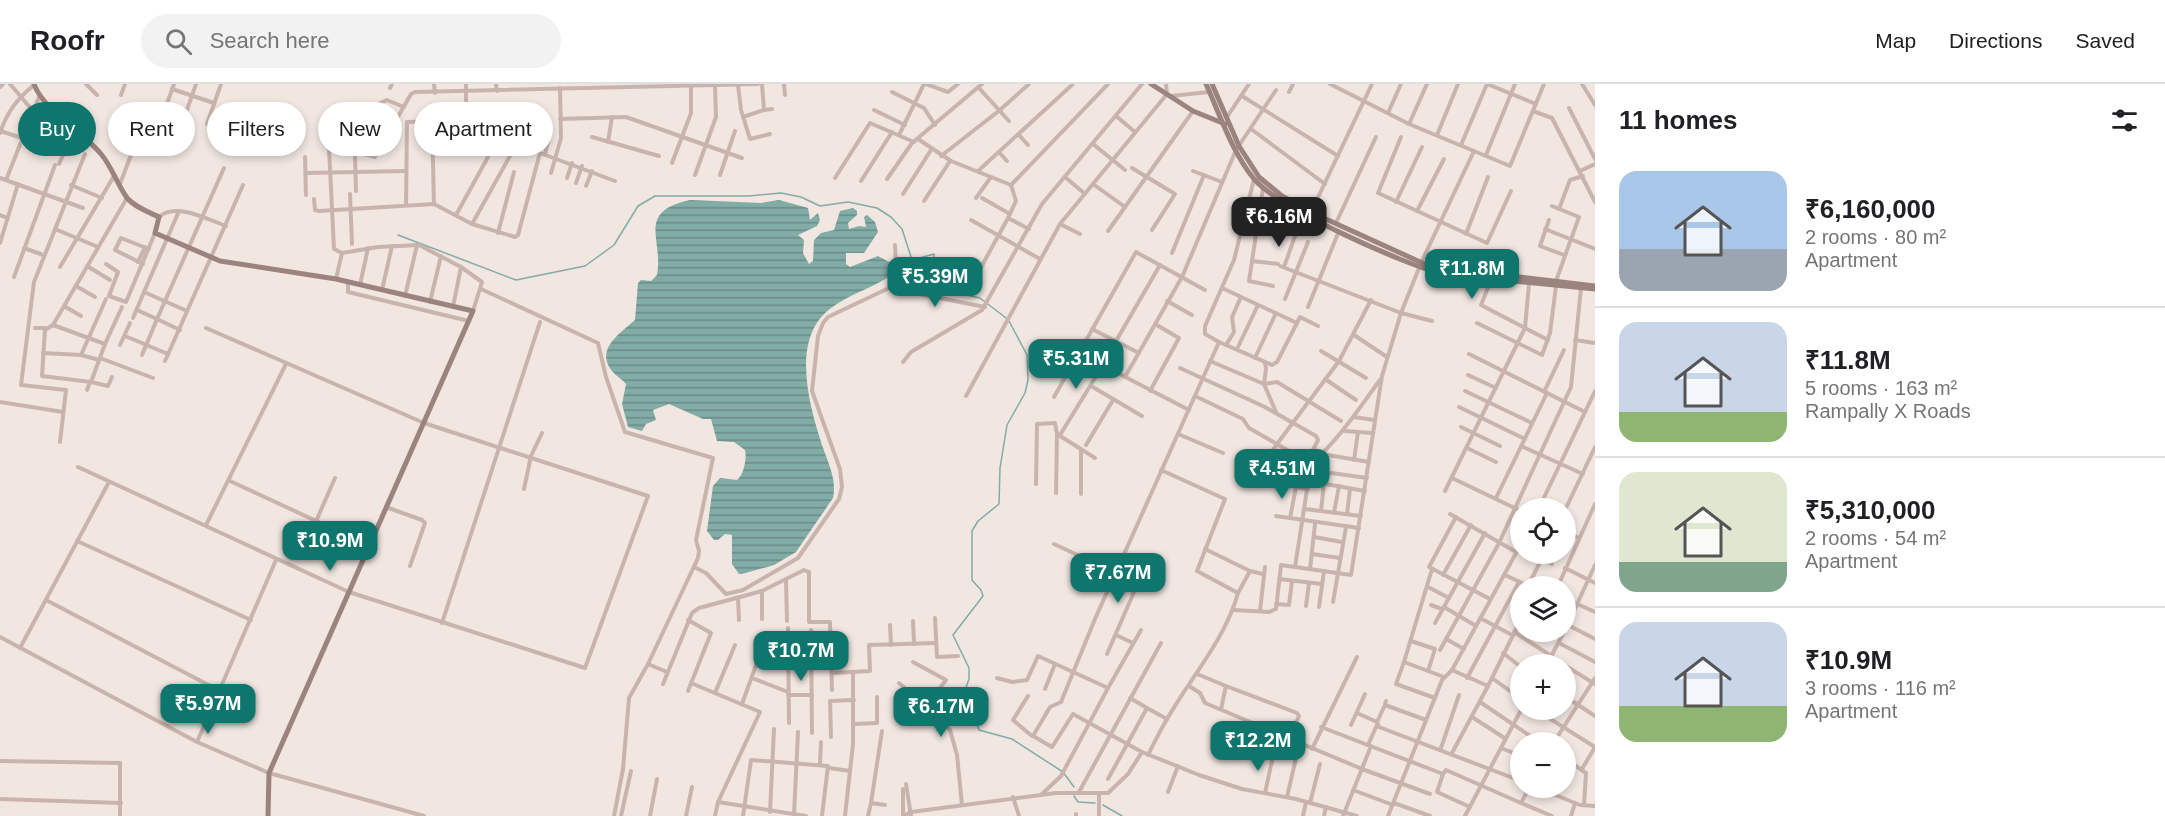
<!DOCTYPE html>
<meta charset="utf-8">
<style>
body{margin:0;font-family:Arial,sans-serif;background:#f2f2f2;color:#202124;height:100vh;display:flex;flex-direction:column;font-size:22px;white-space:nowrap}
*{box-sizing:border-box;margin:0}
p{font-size:20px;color:#757577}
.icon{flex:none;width:33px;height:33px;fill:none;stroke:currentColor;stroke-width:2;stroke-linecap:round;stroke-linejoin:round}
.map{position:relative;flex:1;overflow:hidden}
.panel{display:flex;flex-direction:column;background:#fff;width:570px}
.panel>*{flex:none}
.hud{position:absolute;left:18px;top:18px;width:570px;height:54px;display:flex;gap:12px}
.fabs{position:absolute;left:1510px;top:414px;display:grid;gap:12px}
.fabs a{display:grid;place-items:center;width:66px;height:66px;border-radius:50%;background:#fff;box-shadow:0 3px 9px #0003;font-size:30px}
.price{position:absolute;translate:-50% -51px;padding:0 14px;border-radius:12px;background:#0f766e;color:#fff;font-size:20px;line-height:39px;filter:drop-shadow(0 2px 3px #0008)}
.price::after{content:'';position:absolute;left:50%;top:36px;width:18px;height:14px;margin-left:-9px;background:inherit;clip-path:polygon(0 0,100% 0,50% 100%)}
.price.active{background:#222;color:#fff}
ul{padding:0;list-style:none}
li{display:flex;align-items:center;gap:18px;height:150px;padding:0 24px}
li+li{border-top:2px solid #e0e0e0}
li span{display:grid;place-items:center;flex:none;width:168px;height:120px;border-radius:18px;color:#555}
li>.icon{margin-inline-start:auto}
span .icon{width:72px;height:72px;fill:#fffc;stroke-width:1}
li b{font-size:26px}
h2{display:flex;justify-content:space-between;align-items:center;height:72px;padding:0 24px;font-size:26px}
.pill{padding:0 21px;border-radius:27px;background:#fff;box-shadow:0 3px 9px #0003;font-size:21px;line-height:54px}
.pill.active{background:#0f766e;color:#fff}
header{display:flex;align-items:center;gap:36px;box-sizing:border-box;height:84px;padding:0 30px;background:#fff;border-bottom:2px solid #e0e0e0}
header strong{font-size:28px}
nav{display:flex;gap:33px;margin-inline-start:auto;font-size:21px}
.search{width:420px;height:54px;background:#f2f2f2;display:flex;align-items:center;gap:15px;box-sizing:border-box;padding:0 21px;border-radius:33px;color:#757577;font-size:22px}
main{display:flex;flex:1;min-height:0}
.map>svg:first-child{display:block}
.water{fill:url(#water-rules)}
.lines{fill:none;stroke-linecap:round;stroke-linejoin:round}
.stream{stroke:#82aca6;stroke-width:1.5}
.street{stroke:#c9b4ad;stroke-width:4}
.secondary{stroke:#9c847e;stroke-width:5}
</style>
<header>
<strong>Roofr</strong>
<div class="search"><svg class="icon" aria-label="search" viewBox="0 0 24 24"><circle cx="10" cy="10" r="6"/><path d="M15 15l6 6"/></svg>Search here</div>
<nav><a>Map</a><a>Directions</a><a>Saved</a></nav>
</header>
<main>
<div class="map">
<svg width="1595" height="732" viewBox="0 0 1595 732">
<defs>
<pattern id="water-rules" width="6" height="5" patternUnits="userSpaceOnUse" patternTransform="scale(1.5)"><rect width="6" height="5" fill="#82aca6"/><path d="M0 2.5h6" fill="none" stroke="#6b8c87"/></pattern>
</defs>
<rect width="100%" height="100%" fill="#f1e6e0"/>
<path class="water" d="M690 116 761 119 779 116 808 124 810 136 818 129 820 136 817 142 798 151 804 156 803 169 809 180 813 177 814 156 821 149 834 146 840 127 853 124 857 127V131L848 139 849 145 859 142 866 143 864 133 867 131 875 138 878 148 864 169H846V180L850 183 878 172 891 179 892 189 887 194C869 205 848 211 831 224 790 254 809 321 822 361 828 379 837 395 833 414L796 468 774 481 742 490H739L732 480V451L725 450 718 456H714L707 447 713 402 720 394 737 396C744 391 747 374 745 366L734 358 717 357 711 335H703L669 320 653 326 656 336 646 340 642 347 628 343 622 320 626 300C622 295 616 292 612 287 594 265 622 248 635 236L638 199 641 196 651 197 657 191C664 156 635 128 690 116Z"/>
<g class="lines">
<g class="stream">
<path d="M398 151 516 196 585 182 614 161 638 122 655 112H749L781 109 801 113 820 122 848 118 877 124 891 133 902 145 912 176 934 170V182L957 209 980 214 1006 234"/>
<path d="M1009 237 1027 271 1028 296 1025 309 1007 341 1000 384 999 420 978 437 972 447V496L981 506 983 512 953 551 969 584V595L962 615 972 627 979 646 1012 655 1063 688 1074 703"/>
<path d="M1074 712 1078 718 1095 719"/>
<path d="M1103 721 1122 732"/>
</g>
<g class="street">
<path d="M10 0 33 27"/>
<path d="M86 0 97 11"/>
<path d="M434 0 435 9"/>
<path d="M466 0V38"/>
<path d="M496 0 497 7"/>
<path d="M784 0 785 11"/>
<path d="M926 0 948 8 958 0"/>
<path d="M1330 0 1409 40 1510 82 1544 0"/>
<path d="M1487 0 1536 20"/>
<path d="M1582 0 1595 21"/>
<path d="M738 1 741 26 750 55 770 50"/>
<path d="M0 3 3 0"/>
<path d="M978 3 1009 37"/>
<path d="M390 4 392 0"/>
<path d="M172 5 214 19"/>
<path d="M892 8 924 24 935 41"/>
<path d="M1289 8 1293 0"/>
<path d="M121 11 125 0"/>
<path d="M1171 12 1209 8"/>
<path d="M1242 12 1338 72"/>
<path d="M404 23 387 16C364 25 349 39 341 63L375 73 411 10 415 8 758 0"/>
<path d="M1569 24 1595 75"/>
<path d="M764 26 772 25"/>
<path d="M874 26 905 41"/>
<path d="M1533 27 1552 34 1595 118"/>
<path d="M1388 29 1401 0"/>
<path d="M1116 32 1135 48"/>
<path d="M743 33 764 26 762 0"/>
<path d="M1227 33 1249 0"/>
<path d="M502 34 505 23"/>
<path d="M560 35 626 33 742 74"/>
<path d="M515 37 519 24"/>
<path d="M432 38 434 120"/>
<path d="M207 40 221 0"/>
<path d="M1409 40 1427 0"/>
<path d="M528 41 540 46 536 65 540 69"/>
<path d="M1251 45 1325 100"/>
<path d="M180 46 196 0"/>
<path d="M0 47 22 54"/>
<path d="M0 49C7 28 17 15 34 1"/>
<path d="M899 51 924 0"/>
<path d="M1019 51 1028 61"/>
<path d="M1437 51 1458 0"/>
<path d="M592 53 659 72"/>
<path d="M1401 53 1378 109 1487 159 1511 107"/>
<path d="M918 55 951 77 1011 101"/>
<path d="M608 58 612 33"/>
<path d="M1093 60 1125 86"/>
<path d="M1461 61 1487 0"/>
<path d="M329 64 334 165 342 169 336 195"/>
<path d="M999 68 1007 77"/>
<path d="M545 70 550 50"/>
<path d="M1486 71 1515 0"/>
<path d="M941 72 1000 26 1029 0"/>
<path d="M305 73 306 111"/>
<path d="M355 73 356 107"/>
<path d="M672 79 691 29V2"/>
<path d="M59 80 75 45"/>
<path d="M1132 84 1175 110 1152 146"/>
<path d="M978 87 1073 0"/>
<path d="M1193 87 1222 98"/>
<path d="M1580 87 1595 80"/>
<path d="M306 89 406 87"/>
<path d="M551 89 561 54 560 4"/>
<path d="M695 91 716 33 715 2"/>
<path d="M720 91 735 47"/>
<path d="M1065 93 1085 110"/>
<path d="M0 94 83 124"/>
<path d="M567 94 572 79"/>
<path d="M835 94 870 39 914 58"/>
<path d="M887 95 912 59 982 0"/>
<path d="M1254 95 1234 176 1205 242V250L1219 258 1095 535 1061 618 1050 623 1033 652 1052 663 1073 630 1142 668 1199 691 1242 705 1296 715 1357 732"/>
<path d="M6 96 39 13"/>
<path d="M861 97 892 48"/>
<path d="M576 99 582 82"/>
<path d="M120 100 137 55 156 50 174 0"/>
<path d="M1093 100 1125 123"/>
<path d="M71 101 102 114"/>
<path d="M1011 101 1108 0"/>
<path d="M1011 101 1016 117 1008 134 1029 145"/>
<path d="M586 102 592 87"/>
<path d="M1263 104 1249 197 1273 202"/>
<path d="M350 110 352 160"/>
<path d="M903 110 931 66"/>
<path d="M976 114 991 93"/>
<path d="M982 114 1010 130"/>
<path d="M314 115 315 126 319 127 434 120 472 140 515 153 518 151 540 69 615 97"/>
<path d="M924 117 950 77"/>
<path d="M1396 118 1422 63"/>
<path d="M406 121 407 38 488 36 499 33 528 41 533 24"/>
<path d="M1552 122 1579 133 1556 197"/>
<path d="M1559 125 1570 96 1583 92"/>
<path d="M179 127 144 208 187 227"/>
<path d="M1417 127 1444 75"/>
<path d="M1311 128 1372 0"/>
<path d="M0 131 8 134"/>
<path d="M456 131 488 73"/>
<path d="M159 133C176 118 207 135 226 142"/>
<path d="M971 136 1040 175"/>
<path d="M1549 136 1540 162 1564 171"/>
<path d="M1336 139 1376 53"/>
<path d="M472 140 525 45"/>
<path d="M1060 140 1080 150"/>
<path d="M55 145 98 163"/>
<path d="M1545 145 1595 165"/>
<path d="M1108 147 1193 27"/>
<path d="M498 149 514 88"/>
<path d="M1466 150 1488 93"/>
<path d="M0 159 18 100"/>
<path d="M24 164 43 171"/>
<path d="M342 169 378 163 419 161 461 183 482 198 473 227"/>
<path d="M1172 169 1204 91"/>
<path d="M1252 177 1278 180"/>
<path d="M138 178 145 163"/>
<path d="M1421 179 1474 67"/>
<path d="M106 180 118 188 109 212 126 218 155 149"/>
<path d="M143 180 115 166 121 154 149 165"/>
<path d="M87 182 110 196"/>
<path d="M1280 182 1401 229 1432 237"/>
<path d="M60 183 114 92"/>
<path d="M1284 183 1295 152"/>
<path d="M14 193 55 81"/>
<path d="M1491 196 1481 221 1548 256"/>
<path d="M973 198 1008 134"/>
<path d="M348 199V208L469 237"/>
<path d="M360 201 368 164"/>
<path d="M76 202 95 213"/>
<path d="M889 204 985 223"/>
<path d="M1222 204 1297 239"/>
<path d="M481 205 598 259 606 293 625 348 713 374 696 456 699 467 698 474 648 580"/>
<path d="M382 206 392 162"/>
<path d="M405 212 417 161"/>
<path d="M1285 215 1308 158"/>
<path d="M1167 217 1192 231"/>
<path d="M430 218 441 172"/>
<path d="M64 222 81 232"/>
<path d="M453 223 461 183"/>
<path d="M1308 223 1339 147"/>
<path d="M137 226 157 235 142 271"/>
<path d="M133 234 144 208"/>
<path d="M1477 239 1542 271 1550 249 1556 202"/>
<path d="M53 241 105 260 91 298 42 292 45 246 53 241 127 114"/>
<path d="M35 244H45"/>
<path d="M1092 245 1139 269"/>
<path d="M180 246 157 235 224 84"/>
<path d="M1354 251 1387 273"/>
<path d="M125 252 168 270"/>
<path d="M1575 256 1595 259"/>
<path d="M1116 257 1160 181"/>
<path d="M1219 258 1272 281 1277 278 1300 233 1318 242"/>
<path d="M105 260 122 223"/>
<path d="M120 261 130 239"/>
<path d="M1226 261 1234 248 1232 233 1241 213"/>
<path d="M1237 265 1258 221"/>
<path d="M1321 267 1366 294"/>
<path d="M43 269 81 271 99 276"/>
<path d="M1079 269 1189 326"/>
<path d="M1469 270 1585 328"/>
<path d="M81 271 106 215"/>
<path d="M100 274 153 294"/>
<path d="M1255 274 1276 229"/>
<path d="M165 277 243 101"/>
<path d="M1210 277 1264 300 1277 298 1341 337"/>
<path d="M903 278 911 268 982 226 1042 120 1142 0"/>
<path d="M1265 279 1266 285 1264 300 1276 328"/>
<path d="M1180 284 1265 323 1316 352 1318 356 1313 366 1318 374"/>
<path d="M1468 291 1496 304"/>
<path d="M1125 293 1182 193 1236 66 1276 6"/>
<path d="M1325 295 1356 316"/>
<path d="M91 298 108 302 112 293"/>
<path d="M1091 302 1142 332"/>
<path d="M87 306 90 298"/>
<path d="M1150 307 1179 254 1155 240"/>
<path d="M1465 307 1532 339"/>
<path d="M1544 308 1564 266"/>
<path d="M966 312 1060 140 1167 10 1166 0"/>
<path d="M1195 312 1243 335 1249 344 1277 360 1262 382"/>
<path d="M1054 313 1136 168 1205 206"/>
<path d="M0 318 63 328"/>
<path d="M1459 323 1525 355"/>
<path d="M1354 333 1374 336"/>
<path d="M1461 343 1500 362"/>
<path d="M1345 347 1372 349"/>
<path d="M1178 350 1223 369"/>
<path d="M1060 351 1103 281"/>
<path d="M60 358 66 306 21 301 34 198 85 70"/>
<path d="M1086 361 1113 316"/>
<path d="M1521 362 1583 390"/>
<path d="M1467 364 1496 378"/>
<path d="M1242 369 1296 403 1308 405"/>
<path d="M1322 370 1369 378"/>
<path d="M1354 376 1358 348"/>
<path d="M1311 380 1277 360 1339 277 1371 216"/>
<path d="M78 383 349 508 585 584 648 412 424 339 206 244"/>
<path d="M1310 386 1367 394"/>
<path d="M1452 394 1521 427"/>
<path d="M230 397 368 461"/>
<path d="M1309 397 1365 407"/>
<path d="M1036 400 1037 340 1055 339 1057 350 1095 374"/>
<path d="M524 405 531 372 542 349"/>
<path d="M1445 407 1525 244 1529 200"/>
<path d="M1056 409 1057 350"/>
<path d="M1081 410V367"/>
<path d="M1496 414 1547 309"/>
<path d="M386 423 422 436 425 439 410 482"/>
<path d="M1539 424 1595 307"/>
<path d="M1566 424 1595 363"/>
<path d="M1305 425 1361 432"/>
<path d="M1321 427 1324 400"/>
<path d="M1334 429 1339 402"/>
<path d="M1347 430 1350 405"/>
<path d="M1450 430 1516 468"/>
<path d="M1276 432 1359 444"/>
<path d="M1456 433 1429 483 1490 515"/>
<path d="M1290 434 1296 403"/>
<path d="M317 435 335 394"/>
<path d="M206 441 286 280"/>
<path d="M1566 448 1579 454"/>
<path d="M1314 453 1342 458"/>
<path d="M77 457 251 536"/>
<path d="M1054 460 1116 489"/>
<path d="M1205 465 1250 487 1263 490"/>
<path d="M1312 470 1340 474"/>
<path d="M1541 475 1552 480"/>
<path d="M694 483 706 489 726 510 743 506 798 474 839 415 842 403 840 385 812 307 818 252 823 239 828 233 889 204 896 184 895 161"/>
<path d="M1295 483 1311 380C1339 355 1358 326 1380 296"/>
<path d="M1565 484 1595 499"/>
<path d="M1310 485 1315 440"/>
<path d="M1432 485 1404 578 1444 593"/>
<path d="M1443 491 1471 441"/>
<path d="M1505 491 1528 502 1544 470"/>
<path d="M1114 492 1138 502"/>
<path d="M1279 495 1322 500"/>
<path d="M786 496 787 537"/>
<path d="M1558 502 1595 420"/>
<path d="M1428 503 1449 514"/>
<path d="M762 507V535"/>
<path d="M1238 509 1250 487"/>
<path d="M738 514 739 536"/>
<path d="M1566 515 1595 528"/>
<path d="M46 516 220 607"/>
<path d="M1333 518 1346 443"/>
<path d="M1276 520 1289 521 1292 497"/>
<path d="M1431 521 1442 525"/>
<path d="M1306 522 1309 499"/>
<path d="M1319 523 1324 487"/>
<path d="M1444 523 1476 542"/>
<path d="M1234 526 1269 528 1276 525 1281 481 1351 491 1382 292 1401 229 1419 184"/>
<path d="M1260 527 1265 483"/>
<path d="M935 534 937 573 958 572"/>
<path d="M1480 534 1512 551"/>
<path d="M913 537 914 560"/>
<path d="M442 539 540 238"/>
<path d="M1435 539 1485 449"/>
<path d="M1566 540 1595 555"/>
<path d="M890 541 891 561"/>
<path d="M788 544 789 639"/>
<path d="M1566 544 1595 481"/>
<path d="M811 546 812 649"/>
<path d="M1514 548 1564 580"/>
<path d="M1116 551 1133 559"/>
<path d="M0 553 197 658 269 689 424 732"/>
<path d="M1446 555 1464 565"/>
<path d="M1411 557 1435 565 1428 587"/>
<path d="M1559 559 1595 578"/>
<path d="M20 564 109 398"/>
<path d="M1440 566 1499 459 1571 303 1581 204"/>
<path d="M1503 569 1521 583"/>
<path d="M1107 570 1147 478"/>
<path d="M788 576 811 577"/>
<path d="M913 578 946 596 924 625"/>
<path d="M1404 578 1396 600 1435 614"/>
<path d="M1547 580 1564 548"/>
<path d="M1566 582 1595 600"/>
<path d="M1452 586 1488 602 1521 535"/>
<path d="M832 589 870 587 869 561 936 559"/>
<path d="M1197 590 1226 602"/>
<path d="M752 594 788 608"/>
<path d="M997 594 1012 598 1027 596 1038 572 1108 604 1061 692 1042 710"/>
<path d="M1467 594 1519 498"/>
<path d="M1492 594 1521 615"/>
<path d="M691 599 760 628 718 718 715 732"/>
<path d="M899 599 950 646 957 671 962 721"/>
<path d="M663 600 692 529 699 524 762 507 804 486 809 488V538H830L832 606"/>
<path d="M1189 602 1200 609 1205 619 1362 685 1430 710"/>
<path d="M1108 604 1141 546"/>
<path d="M1045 605 1055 580"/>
<path d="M688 607 711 549 688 536"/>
<path d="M715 609 735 561"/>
<path d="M788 611H812"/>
<path d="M1028 612 1013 636 1032 652"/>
<path d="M1566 613 1595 632"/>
<path d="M1386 617 1385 621 1426 636"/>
<path d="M1480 618 1539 658"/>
<path d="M742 620 760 570"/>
<path d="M1385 621 1377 638 1379 643 1521 697"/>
<path d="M1147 624 1167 635"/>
<path d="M1221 625 1226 602 1297 629 1299 632 1289 655"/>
<path d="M1536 626 1595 663"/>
<path d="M1357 629 1377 638"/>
<path d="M1472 633 1506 655"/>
<path d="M854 640 877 639V613"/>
<path d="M1351 641 1365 610"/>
<path d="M1321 643 1443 690 1446 686 1521 719 1529 704"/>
<path d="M831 653 830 617 854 616"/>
<path d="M197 658 276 476"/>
<path d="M1554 658 1595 594"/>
<path d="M1368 661 1377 641"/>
<path d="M1441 664 1459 611"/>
<path d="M1501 664 1521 672"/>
<path d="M1312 665 1357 573"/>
<path d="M1452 669 1488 602"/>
<path d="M1148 671C1155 657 1162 643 1170 630 1193 591 1226 553 1238 509L1197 487 1225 415 1161 386"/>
<path d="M1566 675 1586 689 1584 721"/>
<path d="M0 677 120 679V732"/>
<path d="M820 680 821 658"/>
<path d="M829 684 850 687"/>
<path d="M1582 685 1595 663"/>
<path d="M1443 690 1437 708 1470 723"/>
<path d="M1108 695 1147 624 1130 614"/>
<path d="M906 700 911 732"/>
<path d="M1538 704 1580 721 1595 722"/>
<path d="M903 705V731"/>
<path d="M1353 706 1393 721"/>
<path d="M1079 708 1161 559"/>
<path d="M1168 708 1178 682"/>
<path d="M1099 709V732"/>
<path d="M1265 709 1273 672"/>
<path d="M1013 713 1019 732"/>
<path d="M1287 713 1297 670"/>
<path d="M0 715 121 719"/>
<path d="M718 718 806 732"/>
<path d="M871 719 882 647"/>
<path d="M1310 719 1320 680"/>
<path d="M1394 719 1430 732"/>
<path d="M1521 719 1552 732"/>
<path d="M770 728 774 645"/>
<path d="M1076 730V732"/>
<path d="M794 731 798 648"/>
<path d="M614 732 623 685 629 614 648 580 667 588"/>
<path d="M621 732 631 687"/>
<path d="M650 732 657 695"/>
<path d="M686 732 692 703"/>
<path d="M743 732 751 676 828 682 822 732"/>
<path d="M845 732 853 660V588"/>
<path d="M868 732 871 719 885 721"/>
<path d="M903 732 911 728 1056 709H1108L1128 690 1142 668"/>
<path d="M1303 732 1306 718"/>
<path d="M1324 732 1326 723"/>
<path d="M1343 732 1371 662"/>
<path d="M1388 732 1442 596 1452 586 1521 460"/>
<path d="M1465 732 1521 626"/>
<path d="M1571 732 1575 719"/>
</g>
<g class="secondary">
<path d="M34 0C43 26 82 47 101 70 112 83 117 100 127 114 135 123 148 128 159 133L155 149 220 177 336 195 473 227 269 689 268 732"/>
<path d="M1151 0 1193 27 1225 40"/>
<path d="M1206 0C1220 31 1232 68 1254 95 1280 125 1401 179 1442 190L1595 205"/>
<path d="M1212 0 1239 62 1259 93 1282 112 1317 131 1429 182 1595 202"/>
</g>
</g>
</svg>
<div class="fabs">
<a><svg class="icon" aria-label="locate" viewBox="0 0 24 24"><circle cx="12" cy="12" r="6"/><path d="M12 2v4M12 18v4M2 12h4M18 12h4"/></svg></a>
<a><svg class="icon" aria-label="layers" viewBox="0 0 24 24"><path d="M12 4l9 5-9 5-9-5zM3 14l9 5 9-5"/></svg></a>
<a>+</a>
<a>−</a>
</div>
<b class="price active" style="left:1279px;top:164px">₹6.16M</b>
<b class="price" style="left:1472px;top:216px">₹11.8M</b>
<b class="price" style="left:935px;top:224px">₹5.39M</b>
<b class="price" style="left:1076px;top:306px">₹5.31M</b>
<b class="price" style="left:1282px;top:416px">₹4.51M</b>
<b class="price" style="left:330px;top:488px">₹10.9M</b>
<b class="price" style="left:1118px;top:520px">₹7.67M</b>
<b class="price" style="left:801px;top:598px">₹10.7M</b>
<b class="price" style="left:208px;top:651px">₹5.97M</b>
<b class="price" style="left:941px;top:654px">₹6.17M</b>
<b class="price" style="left:1258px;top:688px">₹12.2M</b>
<div class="hud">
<a class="pill active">Buy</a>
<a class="pill">Rent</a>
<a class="pill">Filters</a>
<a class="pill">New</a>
<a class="pill">Apartment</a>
</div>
</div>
<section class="panel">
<h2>11 homes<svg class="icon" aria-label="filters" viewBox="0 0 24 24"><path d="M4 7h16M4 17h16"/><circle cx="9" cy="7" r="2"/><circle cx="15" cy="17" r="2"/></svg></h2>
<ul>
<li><span style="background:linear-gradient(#a9c7e8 65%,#9aa5b1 0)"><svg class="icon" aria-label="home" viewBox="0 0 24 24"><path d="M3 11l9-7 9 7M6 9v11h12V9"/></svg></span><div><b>₹6,160,000</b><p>2 rooms · 80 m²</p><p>Apartment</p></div></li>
<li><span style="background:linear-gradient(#c9d6e8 75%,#8fb573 0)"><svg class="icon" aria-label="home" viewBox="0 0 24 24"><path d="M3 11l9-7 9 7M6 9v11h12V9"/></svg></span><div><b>₹11.8M</b><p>5 rooms · 163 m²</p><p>Rampally X Roads</p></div></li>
<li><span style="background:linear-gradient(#dfe7d0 75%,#7fa58c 0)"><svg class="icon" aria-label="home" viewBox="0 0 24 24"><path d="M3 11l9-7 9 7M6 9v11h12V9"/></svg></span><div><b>₹5,310,000</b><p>2 rooms · 54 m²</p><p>Apartment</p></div></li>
<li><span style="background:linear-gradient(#c9d6e8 70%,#8fb573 0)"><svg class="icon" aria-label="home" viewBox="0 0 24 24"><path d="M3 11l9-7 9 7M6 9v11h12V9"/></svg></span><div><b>₹10.9M</b><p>3 rooms · 116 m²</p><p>Apartment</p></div></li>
</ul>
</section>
</main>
